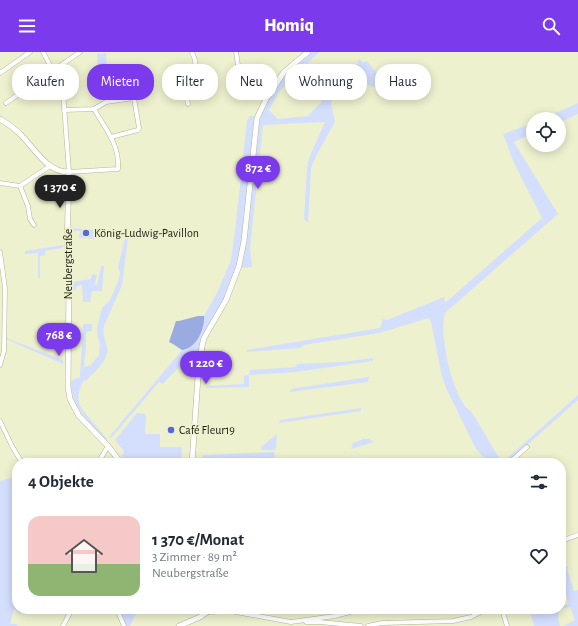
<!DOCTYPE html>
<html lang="de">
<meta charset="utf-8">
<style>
body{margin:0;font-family:"Alegreya Sans",sans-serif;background:#f6f6f7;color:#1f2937;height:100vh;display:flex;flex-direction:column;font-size:15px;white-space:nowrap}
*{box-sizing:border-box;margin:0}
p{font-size:13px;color:#747a83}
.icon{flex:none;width:22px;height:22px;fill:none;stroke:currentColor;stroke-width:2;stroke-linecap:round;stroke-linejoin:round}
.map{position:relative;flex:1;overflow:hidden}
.details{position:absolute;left:12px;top:406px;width:554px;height:156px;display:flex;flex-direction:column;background:#fff;border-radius:16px;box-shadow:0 2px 10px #0003}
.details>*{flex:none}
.banner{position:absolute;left:12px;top:12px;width:554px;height:36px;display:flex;gap:8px}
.controls{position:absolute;left:526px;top:60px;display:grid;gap:8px}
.controls a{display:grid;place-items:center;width:40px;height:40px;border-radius:50%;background:#fff;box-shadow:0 2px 10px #0003;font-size:20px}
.price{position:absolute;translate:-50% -34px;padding:0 9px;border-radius:14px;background:#7c3aed;color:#fff;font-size:13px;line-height:26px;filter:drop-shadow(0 1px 2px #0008)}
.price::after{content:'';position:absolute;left:50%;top:24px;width:12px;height:9px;margin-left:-6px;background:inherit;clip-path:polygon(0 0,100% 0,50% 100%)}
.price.current{background:#222;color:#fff}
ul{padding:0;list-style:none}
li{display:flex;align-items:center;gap:12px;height:100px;padding:0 16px}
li+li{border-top:1px solid #e0e1e3}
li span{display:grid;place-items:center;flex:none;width:112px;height:80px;border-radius:12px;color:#555}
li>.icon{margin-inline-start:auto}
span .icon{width:48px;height:48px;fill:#fffc;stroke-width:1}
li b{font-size:17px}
h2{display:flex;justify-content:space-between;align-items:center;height:48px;padding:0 16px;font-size:17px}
.pill{padding:0 14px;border-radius:16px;background:#fff;box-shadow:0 2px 10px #0003;font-size:14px;line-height:36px}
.pill.current{background:#7c3aed;color:#fff}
header{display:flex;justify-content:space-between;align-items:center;height:52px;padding:0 16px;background:#7c3aed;color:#fff;font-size:18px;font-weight:800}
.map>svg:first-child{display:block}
.built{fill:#e4e8bd}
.green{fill:#d4dffe}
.forest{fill:#99abe1}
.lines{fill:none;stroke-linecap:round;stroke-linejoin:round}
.minor-casing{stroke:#b3b694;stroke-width:5}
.tertiary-casing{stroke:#b3b694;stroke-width:6}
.minor{stroke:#fff;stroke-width:4}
.tertiary{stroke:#fff;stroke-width:5}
.poi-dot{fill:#516adf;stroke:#eef1ce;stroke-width:1.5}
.labels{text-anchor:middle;stroke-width:3.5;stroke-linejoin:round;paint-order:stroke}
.poi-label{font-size:12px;fill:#1e1e12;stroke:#eef1ce;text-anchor:start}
.street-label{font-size:12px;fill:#1e1e12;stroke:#eef1ce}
</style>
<header><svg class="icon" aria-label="menu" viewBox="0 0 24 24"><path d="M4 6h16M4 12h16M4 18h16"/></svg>Homiq<svg class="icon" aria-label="search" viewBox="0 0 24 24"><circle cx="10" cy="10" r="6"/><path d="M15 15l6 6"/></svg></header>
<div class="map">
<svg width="578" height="574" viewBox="0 0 578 574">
<rect width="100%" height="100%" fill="#eef1ce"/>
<path class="built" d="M139 557H179L177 560 139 561Z"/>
<g class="green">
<path d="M311 0H319L307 12 305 11 278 41 269 58 278 67 308 64 357 12 359 7 363 10 367 9 381 26 392 43 350 25 337 40 332 47 331 51 335 70 316 104 311 116 308 171 304 167 307 117 309 106 325 70 263 73 250 196 252 215 240 216 258 72 263 58 284 22Z"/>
<path d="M106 1 107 18 98 19 97 2Z"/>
<path d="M578 51V62L559 71V67H542Z"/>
<path d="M250 64H255L253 76 240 200 229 237 200 293 198 302 194 303 191 302 163 332 159 330 111 386 109 385 182 298H187L200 283 204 267V264L217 241 231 208 235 179 247 69Z"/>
<path d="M533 71V81L514 90 558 162 445 261C439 284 451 333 464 353 466 356 470 358 472 361 476 366 479 372 482 377 488 386 495 404 504 409L578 343V348L507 411H489L476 397 447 338 442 325 431 270 429 266 379 281 304 293 300 296 247 300V298L380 276 383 267 387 268 444 245 445 251 542 166 514 111 503 82Z"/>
<path d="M72 176 95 178 94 187 79 186 80 179H73Z"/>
<path d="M125 186H128L122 233 104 274C102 282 105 287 107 295 110 308 94 320 86 329L84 328C79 338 76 345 81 356L107 387 105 388C88 370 71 354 71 329L80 325 83 272H92V279L86 280V295L84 315 91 313 99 303 100 291 97 283V275L102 256 110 248 118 230 120 221 118 216Z"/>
<path d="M64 193 62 196 45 199V203L40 204V226H38V201L25 202V199Z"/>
<path d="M100 214H104L102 239H92L90 250H83L82 233 77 234 75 239 72 238V230L91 227 92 222 97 223 95 233H97L101 215Z"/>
<path d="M6 284 9 287 63 308V312L6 287Z"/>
<path d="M373 306V309L295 320 249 323V335L207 336V334L244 332V324L249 323 250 318 296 315 297 312 342 310Z"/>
<path d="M369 325 368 330 290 340 291 337Z"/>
<path d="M361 356V359L279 371 280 368Z"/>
<path d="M137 361 146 362 145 382H160V395H182L181 411H125L122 407 121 403 124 402 123 398 115 388Z"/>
<path d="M277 382 276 396 274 398H261V395Z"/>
<path d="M363 387H369L374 390 351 397 353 391Z"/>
<path d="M274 400 276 411H202V404L204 403Z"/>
<path d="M17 424V557H23L20 562 14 557 10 572H16L18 574H0V429Z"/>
<path d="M568 514V516L567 517 574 539 578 538V574H564L575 568 570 555 559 558 558 566 560 574H534L529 557H561V554L569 552 561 528V516Z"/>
<path d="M119 557H138L139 561 134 564 133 568 130 574H127L125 572Z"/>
</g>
<path class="forest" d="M198 264H204C205 277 196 297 182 298L173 292 169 290 176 269H179Z"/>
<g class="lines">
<defs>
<g id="minor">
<path d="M43 0 60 32 63 40 69 120 118 117C120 93 105 76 94 57"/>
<path d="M236 0 238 13 236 32"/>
<path d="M0 21 30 0"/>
<path d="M6 51 80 0"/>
<path d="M188 52C183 35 204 24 192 0"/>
<path d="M64 58 94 57 106 50 134 46 139 76 138 78 111 85"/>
<path d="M0 131 20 134 50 114"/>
<path d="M20 134 28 154 30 167 34 173"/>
<path d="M0 200 5 236 4 299 0 313"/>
<path d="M0 369 12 394 22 411"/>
<path d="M98 411 108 394"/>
<path d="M509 411 527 395"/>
<path d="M561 489 578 483"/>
<path d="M117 557 124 574"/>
<path d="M502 557 507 574"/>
<path d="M207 560 230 559 291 570 335 564 361 557"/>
<path d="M306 570H320L361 574"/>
<path d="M63 574 72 557"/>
<path d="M368 574 382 571 453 569 471 565 486 557"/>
</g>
<g id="tertiary">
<path d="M0 67C7 71 14 76 20 82 34 95 47 121 69 120L67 195 69 229 68 335 70 347 79 364 108 394 121 411"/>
<path d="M192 411 198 325 202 294 204 286 226 248 239 214 244 189 257 66 266 47 284 20 308 0"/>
<path d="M179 574 200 565 207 560V557"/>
</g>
</defs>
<use href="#minor" class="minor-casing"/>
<use href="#tertiary" class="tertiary-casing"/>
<use href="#minor" class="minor"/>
<use href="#tertiary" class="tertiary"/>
</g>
<g class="poi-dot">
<circle cx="86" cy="181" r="4"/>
<circle cx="171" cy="378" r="4"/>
</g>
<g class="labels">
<g class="poi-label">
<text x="94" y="185">König-Ludwig-Pavillon</text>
<text x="179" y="382">Café Fleur19</text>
</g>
<g class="street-label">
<text transform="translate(68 212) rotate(-90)" y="4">Neubergstraße</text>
</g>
</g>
</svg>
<div class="controls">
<a><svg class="icon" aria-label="locate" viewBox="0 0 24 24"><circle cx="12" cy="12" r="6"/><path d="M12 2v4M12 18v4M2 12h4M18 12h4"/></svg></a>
</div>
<b class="price" style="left:258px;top:138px">872 €</b>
<b class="price current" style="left:60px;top:157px">1 370 €</b>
<b class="price" style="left:59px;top:305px">768 €</b>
<b class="price" style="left:206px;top:333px">1 220 €</b>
<div class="banner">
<a class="pill">Kaufen</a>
<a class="pill current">Mieten</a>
<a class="pill">Filter</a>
<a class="pill">Neu</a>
<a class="pill">Wohnung</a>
<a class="pill">Haus</a>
</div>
<section class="details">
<h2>4 Objekte<svg class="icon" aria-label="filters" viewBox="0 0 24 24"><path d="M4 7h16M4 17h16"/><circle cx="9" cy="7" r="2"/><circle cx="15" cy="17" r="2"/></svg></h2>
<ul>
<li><span style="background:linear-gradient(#f6c9c9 60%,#8fb573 0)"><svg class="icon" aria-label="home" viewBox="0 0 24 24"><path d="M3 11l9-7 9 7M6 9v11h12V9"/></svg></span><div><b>1 370 €/Monat</b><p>3 Zimmer · 89 m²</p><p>Neubergstraße</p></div><svg class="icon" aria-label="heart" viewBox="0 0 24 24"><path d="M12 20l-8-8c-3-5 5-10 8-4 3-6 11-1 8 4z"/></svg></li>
</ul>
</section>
</div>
